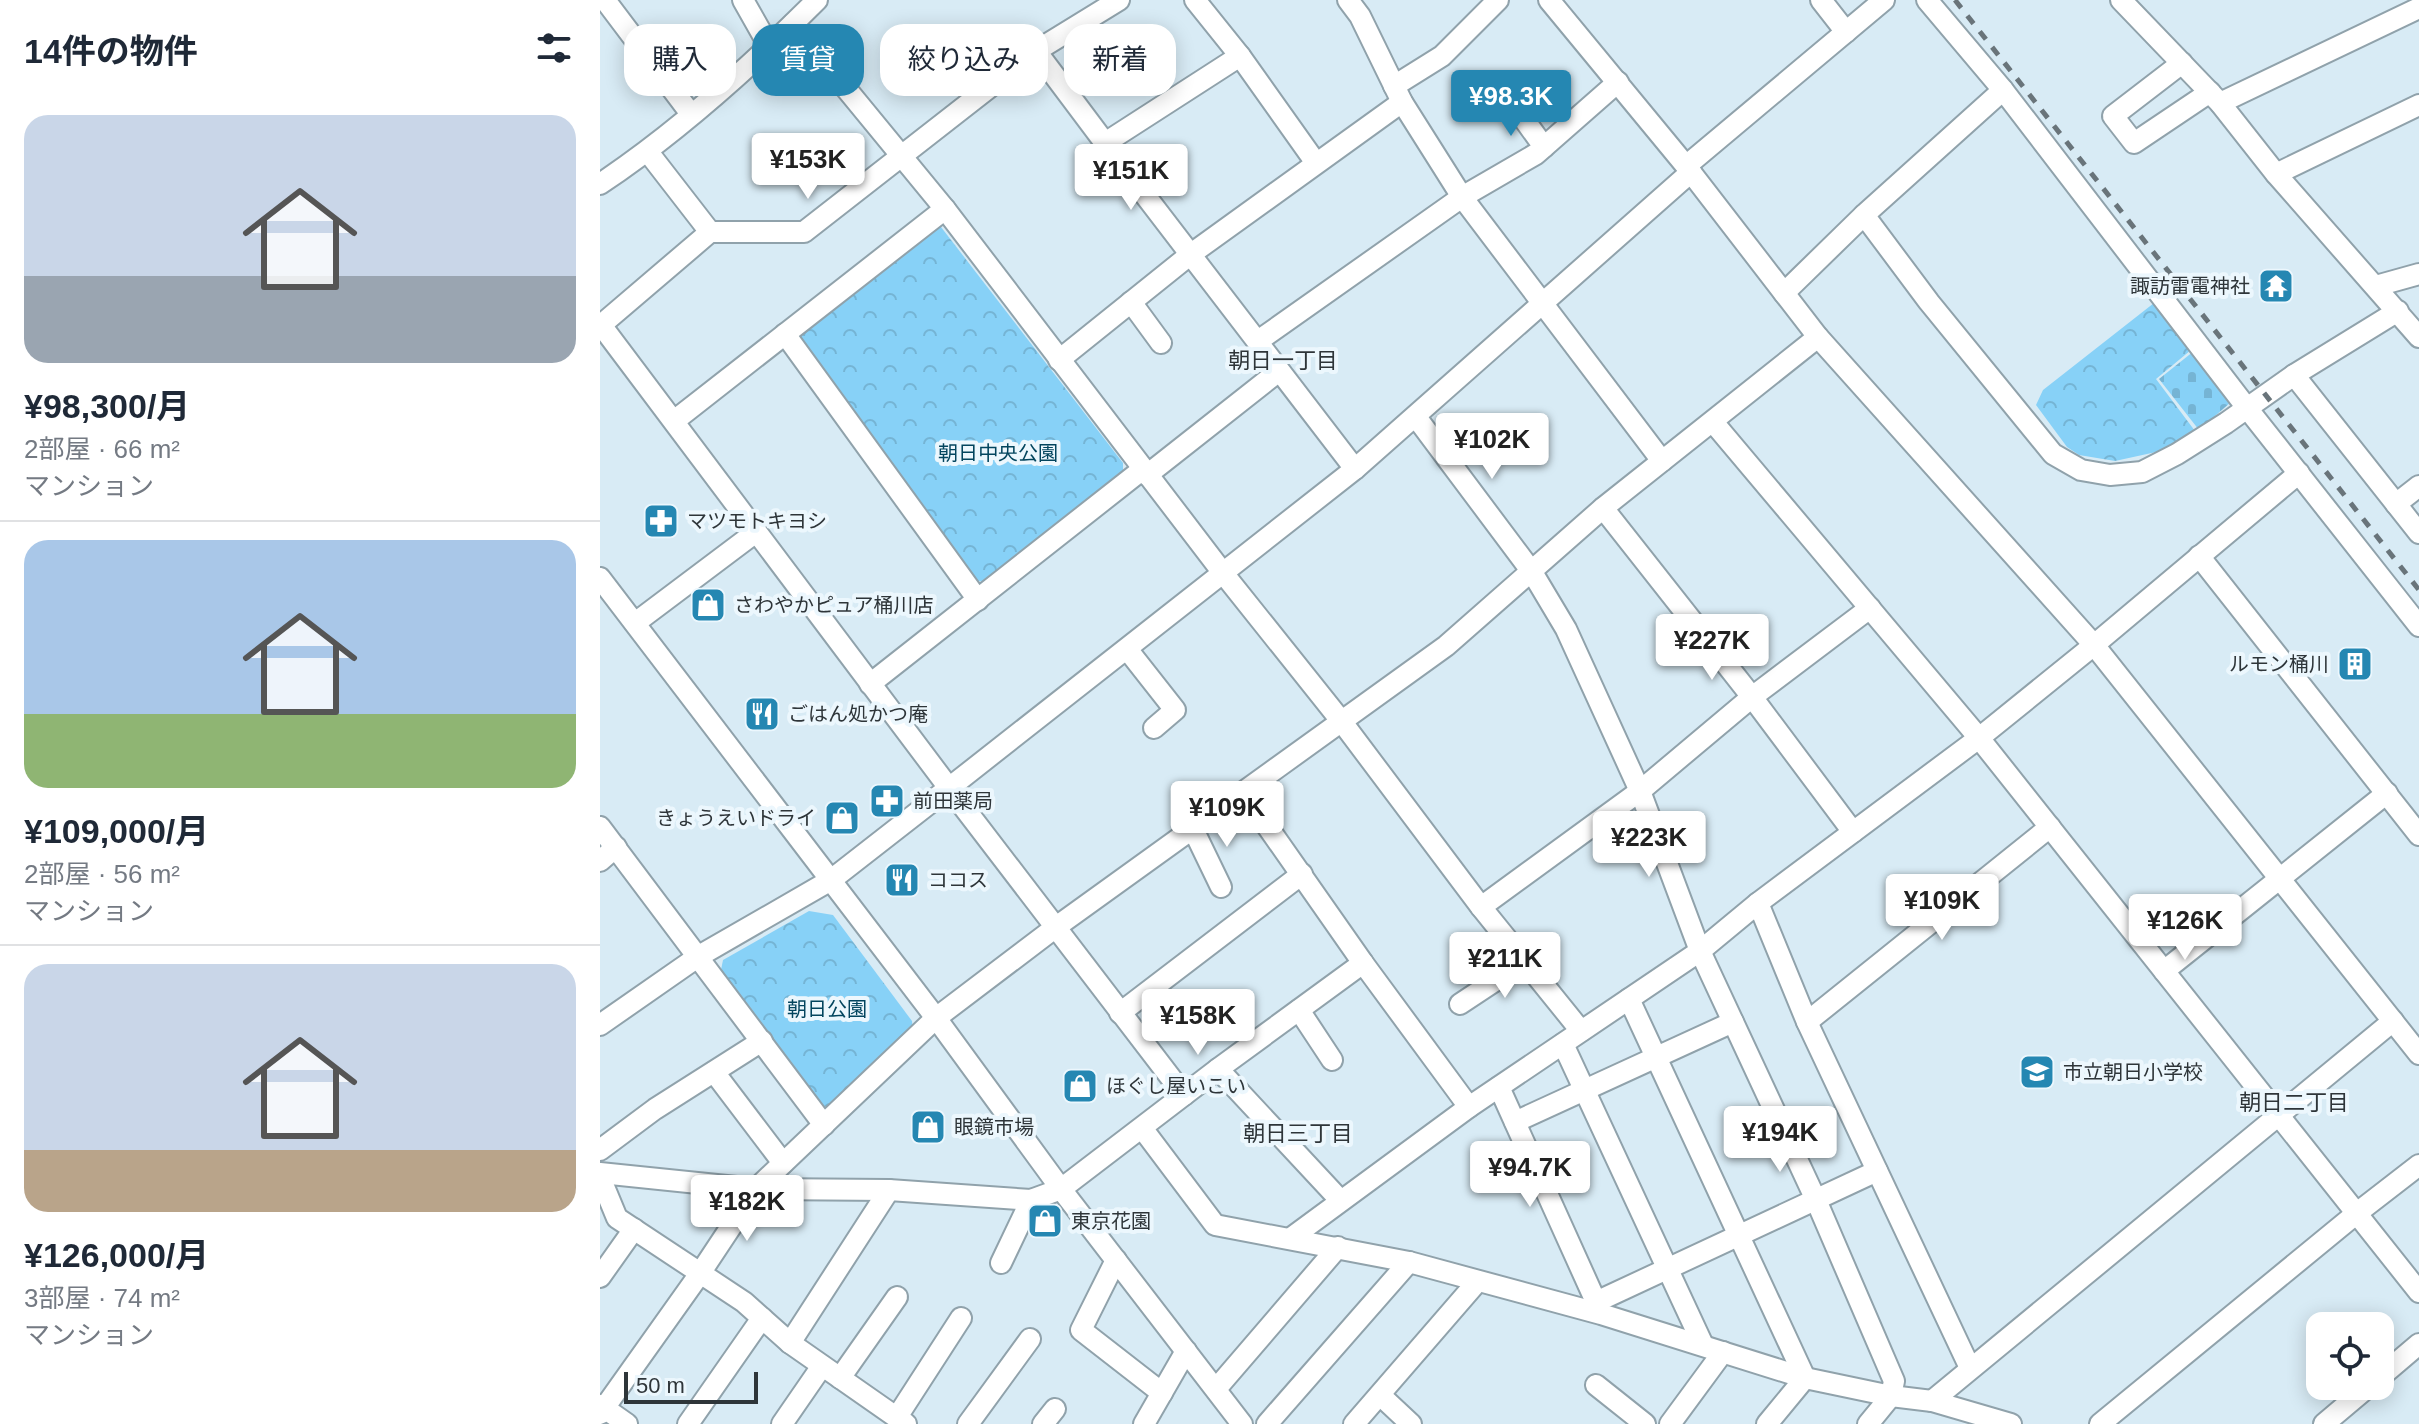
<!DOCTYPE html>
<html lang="ja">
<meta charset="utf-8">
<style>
body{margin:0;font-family:Arial,"Noto Sans JP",sans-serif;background:#f6f6f7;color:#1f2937;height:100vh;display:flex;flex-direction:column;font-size:30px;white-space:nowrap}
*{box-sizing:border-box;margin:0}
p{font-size:26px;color:#747a83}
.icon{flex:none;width:44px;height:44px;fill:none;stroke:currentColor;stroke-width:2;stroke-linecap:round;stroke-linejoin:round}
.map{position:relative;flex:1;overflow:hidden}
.sheet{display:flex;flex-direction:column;background:#fff;width:600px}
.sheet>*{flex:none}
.banner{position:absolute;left:24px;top:24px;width:760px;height:72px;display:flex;gap:16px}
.buttons{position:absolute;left:1706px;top:1312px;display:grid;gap:16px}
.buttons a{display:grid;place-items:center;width:88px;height:88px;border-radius:16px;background:#fff;box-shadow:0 4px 20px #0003;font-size:40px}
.scale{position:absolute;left:24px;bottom:20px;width:134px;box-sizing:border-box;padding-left:8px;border:4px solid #2e3539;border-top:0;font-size:22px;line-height:28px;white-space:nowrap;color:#2e3539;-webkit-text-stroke:6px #ecf7fd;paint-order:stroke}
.price{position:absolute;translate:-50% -68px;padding:0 18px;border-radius:8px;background:#fff;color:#222;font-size:26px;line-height:52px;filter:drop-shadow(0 2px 4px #0008)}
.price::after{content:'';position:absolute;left:50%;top:48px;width:24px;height:18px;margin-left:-12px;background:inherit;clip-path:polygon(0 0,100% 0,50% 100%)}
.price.selected{background:#2587b2;color:#fff}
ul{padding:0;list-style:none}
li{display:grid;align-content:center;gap:16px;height:424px;padding:0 24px}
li+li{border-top:2px solid #e0e1e3}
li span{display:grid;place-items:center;height:248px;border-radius:24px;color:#555}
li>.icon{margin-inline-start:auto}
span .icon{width:144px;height:144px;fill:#fffc;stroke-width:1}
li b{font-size:34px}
h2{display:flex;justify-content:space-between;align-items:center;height:96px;padding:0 24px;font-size:34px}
.pill{padding:0 28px;border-radius:24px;background:#fff;box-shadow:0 4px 20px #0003;font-size:28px;line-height:72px}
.pill.selected{background:#2587b2;color:#fff}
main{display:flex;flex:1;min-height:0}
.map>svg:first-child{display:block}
.cemetery{fill:url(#cemetery-stones)}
.park{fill:url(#park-crowns)}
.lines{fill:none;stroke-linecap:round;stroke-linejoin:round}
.minor-casing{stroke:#90a2ab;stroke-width:24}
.minor{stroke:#fff;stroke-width:20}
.rail{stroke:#69747a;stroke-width:5;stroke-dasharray:10 10;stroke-linecap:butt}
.labels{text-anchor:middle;stroke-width:8;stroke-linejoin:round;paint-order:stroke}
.poi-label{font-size:20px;fill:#2e3539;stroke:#ecf7fd;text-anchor:start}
.park-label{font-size:20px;fill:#03455e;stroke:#ecf7fd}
.neighbourhood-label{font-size:22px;fill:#2e3539;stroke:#ecf7fd}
</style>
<main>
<section class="sheet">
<h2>14件の物件<svg class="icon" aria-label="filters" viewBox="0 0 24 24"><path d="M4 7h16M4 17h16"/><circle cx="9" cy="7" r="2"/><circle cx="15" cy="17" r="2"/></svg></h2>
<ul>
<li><span style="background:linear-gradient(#c9d6e8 65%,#9aa5b1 0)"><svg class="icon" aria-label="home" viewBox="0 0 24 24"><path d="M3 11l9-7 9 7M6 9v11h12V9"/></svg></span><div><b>¥98,300/月</b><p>2部屋 · 66 m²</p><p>マンション</p></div></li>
<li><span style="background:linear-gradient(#a9c7e8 70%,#8fb573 0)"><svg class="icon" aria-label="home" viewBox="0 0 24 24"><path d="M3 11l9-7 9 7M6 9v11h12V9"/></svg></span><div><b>¥109,000/月</b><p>2部屋 · 56 m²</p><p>マンション</p></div></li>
<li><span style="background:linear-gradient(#c9d6e8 75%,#b9a48a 0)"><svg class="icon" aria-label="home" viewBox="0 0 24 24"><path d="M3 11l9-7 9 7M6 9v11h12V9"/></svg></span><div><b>¥126,000/月</b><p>3部屋 · 74 m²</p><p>マンション</p></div></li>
</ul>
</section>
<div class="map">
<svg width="1819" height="1424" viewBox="0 0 1819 1424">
<defs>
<pattern id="cemetery-stones" width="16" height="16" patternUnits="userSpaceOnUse" patternTransform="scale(2)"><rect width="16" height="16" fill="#87d1f7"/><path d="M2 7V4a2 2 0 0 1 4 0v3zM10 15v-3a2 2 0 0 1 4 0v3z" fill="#75b4d4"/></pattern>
<pattern id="park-crowns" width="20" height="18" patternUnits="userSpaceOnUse" patternTransform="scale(2)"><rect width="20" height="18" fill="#87d1f7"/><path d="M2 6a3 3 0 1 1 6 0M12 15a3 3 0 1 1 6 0" fill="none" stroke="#75b4d4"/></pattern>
</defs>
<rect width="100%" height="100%" fill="#d8ebf5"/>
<path class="cemetery" d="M1594 351 1631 402 1599 430 1559 379Z"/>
<g class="park">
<path d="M335 227H341L523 463V475L387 582 378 581 197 343V334Z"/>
<path d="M1554 303 1591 350 1556 379 1598 435 1579 447 1515 461 1479 455 1467 447 1436 405 1443 390Z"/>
<path d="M209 911 233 915 312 1021 313 1031 232 1106 222 1107 121 970 123 960Z"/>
</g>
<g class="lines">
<defs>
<g id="minor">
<path d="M5 0 91 114"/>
<path d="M143 0 169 46"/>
<path d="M595 0 640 56 716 163"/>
<path d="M748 0 760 16 802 102 862 197 1062 461"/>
<path d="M949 0 1086 166 1218 337 1494 645 1819 1054"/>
<path d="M1221 0 1246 32"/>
<path d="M1327 0 1403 90 1647 408 1819 626"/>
<path d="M1521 0 1620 103 1676 174 1819 337"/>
<path d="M193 24 345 209 623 573 742 722 881 907 981 1031"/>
<path d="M436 51 505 143 640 56"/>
<path d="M1582 63 1513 116 1534 143 1610 92"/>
<path d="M794 86 842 56 898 0"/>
<path d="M1620 103 1819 8"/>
<path d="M913 104 944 147"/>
<path d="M505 143 755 469"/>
<path d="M1086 166 1284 0"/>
<path d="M1676 174 1819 105"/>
<path d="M0 184C78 132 150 67 217 0"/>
<path d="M1264 215 1329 302 1453 454 1481 470 1510 475 1542 472 1577 454 1626 423 1694 375"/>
<path d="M110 232H204L436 51 519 0"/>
<path d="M1776 286 1819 274"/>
<path d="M1184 293 1264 215 1403 90"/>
<path d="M531 302 561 343"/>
<path d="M1798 311 1694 375 1819 533"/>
<path d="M1 325 349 788 584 1095"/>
<path d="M0 326 110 232 48 152"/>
<path d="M185 334 378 600"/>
<path d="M658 341 862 197 936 154 1018 82"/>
<path d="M459 360 591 254 802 102"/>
<path d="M816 417 932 572 966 629 1040 791 1100 951 1216 1200 1294 1381 1291 1396 1268 1424"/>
<path d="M74 421 345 209"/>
<path d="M1113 422 1379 738 1819 1292"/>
<path d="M547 475 679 371"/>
<path d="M1796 504 1819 486"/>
<path d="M1003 508 1152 697 1253 832"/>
<path d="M1599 556 1819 835"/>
<path d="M0 578 336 1018 461 1189 642 1424"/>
<path d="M35 623 156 532"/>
<path d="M527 649 575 710 554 728"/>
<path d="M270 684 543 469"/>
<path d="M644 793 763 963 869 1107"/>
<path d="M0 827 224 1125"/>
<path d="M593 829 621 887"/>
<path d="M0 861 16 847"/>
<path d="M1158 903 1207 1022 1370 1368"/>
<path d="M881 907 1040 791 1152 697 1270 608"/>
<path d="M1564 971 1787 793"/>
<path d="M1029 999 1205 1378 1167 1424"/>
<path d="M860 1004 925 961"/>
<path d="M699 1010 732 1060"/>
<path d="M520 1013 702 874"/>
<path d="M1207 1022 1450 827"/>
<path d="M0 1025 99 956 231 880 349 788 755 469 1091 172"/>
<path d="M963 1044 1103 1345"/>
<path d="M618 1069 740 1200"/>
<path d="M114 1072 183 1163"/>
<path d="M899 1087 1001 1313"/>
<path d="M915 1122 1133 1022"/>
<path d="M542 1128 615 1225 809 1262 1001 1314 1205 1378 1291 1396 1332 1401 1411 1424"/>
<path d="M0 1150 55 1109 162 1041"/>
<path d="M0 1173 156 1189 289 1190 431 1200 461 1189 618 1069 763 963"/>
<path d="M0 1177 17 1218 144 1302 190 1343 306 1424"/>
<path d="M691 1238 869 1107 1100 951 1158 903 1379 738 1494 645 1699 473"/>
<path d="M516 1260 481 1330 562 1393"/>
<path d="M401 1263 431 1200"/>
<path d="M0 1277 34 1229"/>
<path d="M996 1302 1277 1171"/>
<path d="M190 1343 289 1190"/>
<path d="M1780 1377 1819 1344"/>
<path d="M240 1378 297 1297"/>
<path d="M996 1385 1045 1424"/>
<path d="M616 1389 738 1247"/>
<path d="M780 1395 811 1424"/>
<path d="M1332 1401 1793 1021"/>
<path d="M0 1405 27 1424"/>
<path d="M0 1414 101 1272 156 1189 336 1018 456 927 846 646 1003 508 1218 337"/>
<path d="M297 1417 361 1318"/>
<path d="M88 1424 162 1318"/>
<path d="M182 1424 222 1366"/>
<path d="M368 1424 430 1339"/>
<path d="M443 1424 455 1409"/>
<path d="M544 1424 586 1351"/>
<path d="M667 1424 809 1262"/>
<path d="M754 1424 877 1282"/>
<path d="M1070 1424 1123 1352"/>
<path d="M1500 1424 1757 1213 1819 1165"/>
<path d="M1724 1424 1769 1386"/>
</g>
</defs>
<use href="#minor" class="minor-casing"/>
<use href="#minor" class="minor"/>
<path class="rail" d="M1355 0 1819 590"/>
</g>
<defs>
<symbol id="temple-square" viewBox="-11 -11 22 22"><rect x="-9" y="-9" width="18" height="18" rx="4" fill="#2587b2" stroke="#ecf7fd"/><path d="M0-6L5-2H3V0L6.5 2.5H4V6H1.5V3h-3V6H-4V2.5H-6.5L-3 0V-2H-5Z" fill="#fff"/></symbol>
<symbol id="pharmacy-square" viewBox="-11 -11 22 22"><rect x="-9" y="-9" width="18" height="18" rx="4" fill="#2587b2" stroke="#ecf7fd"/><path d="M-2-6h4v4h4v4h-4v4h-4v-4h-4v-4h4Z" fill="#fff"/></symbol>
<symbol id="shop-square" viewBox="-11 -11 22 22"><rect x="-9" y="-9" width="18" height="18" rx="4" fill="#2587b2" stroke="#ecf7fd"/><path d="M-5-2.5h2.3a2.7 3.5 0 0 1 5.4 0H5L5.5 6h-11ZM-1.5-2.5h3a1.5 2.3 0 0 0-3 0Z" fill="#fff"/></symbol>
<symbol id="building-square" viewBox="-11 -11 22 22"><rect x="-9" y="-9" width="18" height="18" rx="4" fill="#2587b2" stroke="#ecf7fd"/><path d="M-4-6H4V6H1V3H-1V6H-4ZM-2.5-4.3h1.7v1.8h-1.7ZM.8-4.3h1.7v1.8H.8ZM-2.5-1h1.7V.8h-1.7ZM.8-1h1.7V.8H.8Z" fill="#fff"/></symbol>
<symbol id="restaurant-square" viewBox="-11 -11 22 22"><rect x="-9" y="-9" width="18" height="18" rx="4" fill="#2587b2" stroke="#ecf7fd"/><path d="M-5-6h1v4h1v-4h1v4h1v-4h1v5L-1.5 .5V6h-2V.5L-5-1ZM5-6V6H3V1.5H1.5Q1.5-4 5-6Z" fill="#fff"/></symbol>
<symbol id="school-square" viewBox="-11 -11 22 22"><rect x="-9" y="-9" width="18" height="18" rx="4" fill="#2587b2" stroke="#ecf7fd"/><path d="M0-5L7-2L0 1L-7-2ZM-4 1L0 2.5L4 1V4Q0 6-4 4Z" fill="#fff"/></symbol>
</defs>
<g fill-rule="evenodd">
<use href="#temple-square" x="1656" y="266" width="40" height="40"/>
<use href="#pharmacy-square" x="41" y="501" width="40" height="40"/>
<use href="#shop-square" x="88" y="585" width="40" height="40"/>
<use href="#building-square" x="1735" y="644" width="40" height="40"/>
<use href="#restaurant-square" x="142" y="694" width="40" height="40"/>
<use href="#pharmacy-square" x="267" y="781" width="40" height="40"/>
<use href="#shop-square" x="222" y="798" width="40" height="40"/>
<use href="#restaurant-square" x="282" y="860" width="40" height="40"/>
<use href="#school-square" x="1417" y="1052" width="40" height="40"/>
<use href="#shop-square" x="460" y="1066" width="40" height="40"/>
<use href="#shop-square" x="308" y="1107" width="40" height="40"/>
<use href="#shop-square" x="425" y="1201" width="40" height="40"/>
</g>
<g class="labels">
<g class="poi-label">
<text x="1650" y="293" text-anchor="end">諏訪雷電神社</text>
<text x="87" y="528">マツモトキヨシ</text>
<text x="134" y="612">さわやかピュア桶川店</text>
<text x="1729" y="671" text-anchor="end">ルモン桶川</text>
<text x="188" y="721">ごはん処かつ庵</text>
<text x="313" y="808">前田薬局</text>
<text x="216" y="825" text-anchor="end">きょうえいドライ</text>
<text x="328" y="887">ココス</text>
<text x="1463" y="1079">市立朝日小学校</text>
<text x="506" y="1093">ほぐし屋いこい</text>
<text x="354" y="1134">眼鏡市場</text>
<text x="471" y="1228">東京花園</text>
</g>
<g class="park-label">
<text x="398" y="460">朝日中央公園</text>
<text x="227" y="1016">朝日公園</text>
</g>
<g class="neighbourhood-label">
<text x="683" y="368">朝日一丁目</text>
<text x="1694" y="1110">朝日二丁目</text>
<text x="698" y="1141">朝日三丁目</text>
</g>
</g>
</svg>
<div class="buttons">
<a><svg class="icon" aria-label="locate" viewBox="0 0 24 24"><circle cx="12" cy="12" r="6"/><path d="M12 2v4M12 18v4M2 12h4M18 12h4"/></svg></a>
</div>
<div class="scale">50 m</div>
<b class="price selected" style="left:911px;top:138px">¥98.3K</b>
<b class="price" style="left:208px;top:201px">¥153K</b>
<b class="price" style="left:531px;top:212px">¥151K</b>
<b class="price" style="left:892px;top:481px">¥102K</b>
<b class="price" style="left:1112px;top:682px">¥227K</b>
<b class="price" style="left:627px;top:849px">¥109K</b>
<b class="price" style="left:1049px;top:879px">¥223K</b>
<b class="price" style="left:1342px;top:942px">¥109K</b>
<b class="price" style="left:1585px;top:962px">¥126K</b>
<b class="price" style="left:905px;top:1000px">¥211K</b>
<b class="price" style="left:598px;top:1057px">¥158K</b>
<b class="price" style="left:1180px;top:1174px">¥194K</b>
<b class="price" style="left:930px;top:1209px">¥94.7K</b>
<b class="price" style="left:147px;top:1243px">¥182K</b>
<div class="banner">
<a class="pill">購入</a>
<a class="pill selected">賃貸</a>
<a class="pill">絞り込み</a>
<a class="pill">新着</a>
</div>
</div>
</main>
